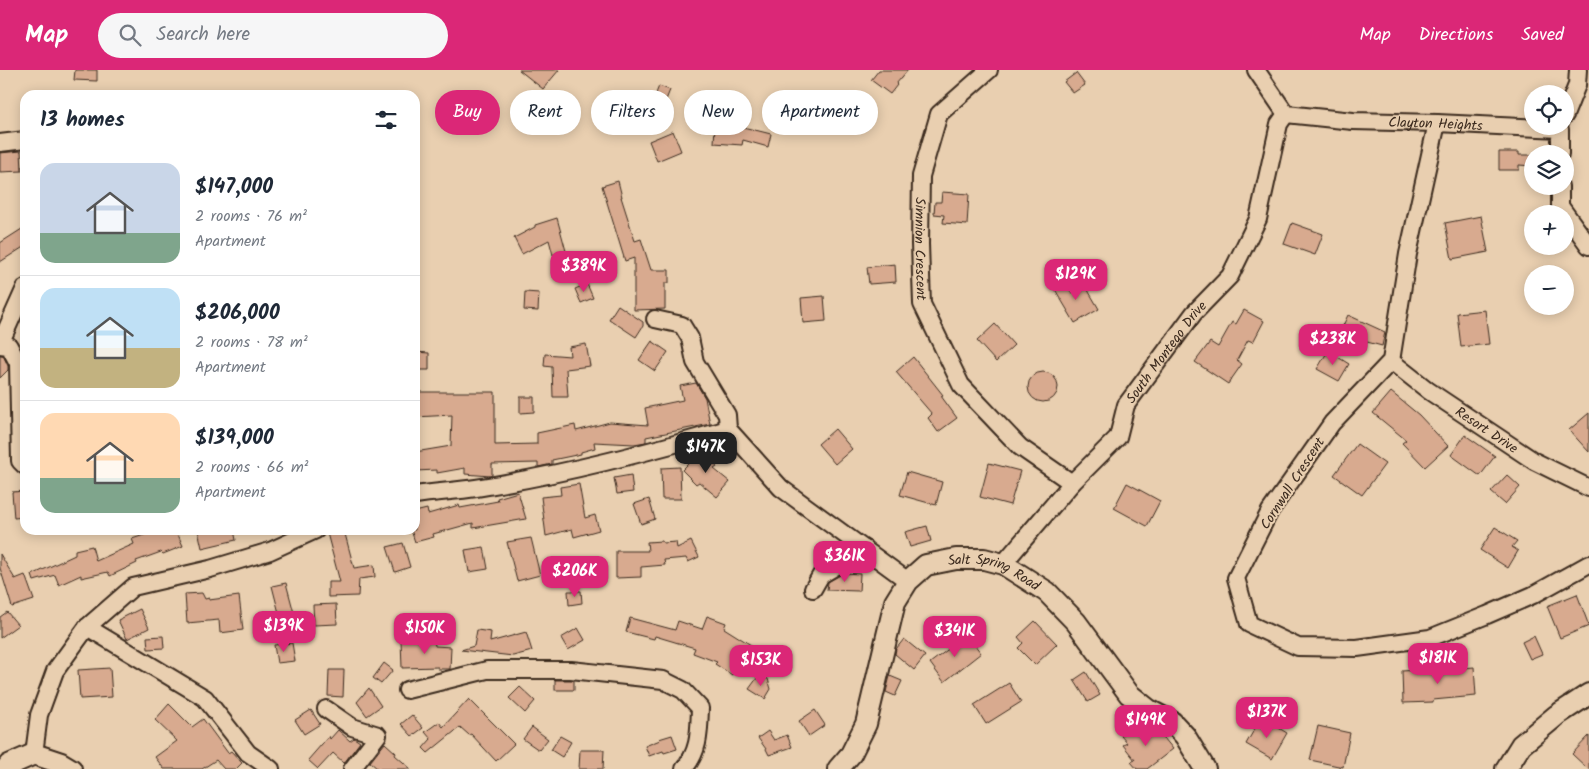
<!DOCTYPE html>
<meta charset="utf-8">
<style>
body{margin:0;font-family:Kalam,sans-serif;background:#f6f6f7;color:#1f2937;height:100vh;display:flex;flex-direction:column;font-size:19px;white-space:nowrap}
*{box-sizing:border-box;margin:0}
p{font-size:16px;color:#747a83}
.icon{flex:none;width:28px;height:28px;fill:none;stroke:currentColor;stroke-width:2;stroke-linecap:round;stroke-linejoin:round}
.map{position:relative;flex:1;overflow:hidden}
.drawer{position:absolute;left:20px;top:20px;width:400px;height:445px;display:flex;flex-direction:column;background:#fff;border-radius:15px;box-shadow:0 2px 12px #0003}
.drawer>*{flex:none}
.banner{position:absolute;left:435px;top:20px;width:475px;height:45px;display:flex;gap:10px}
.fabs{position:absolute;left:1524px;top:15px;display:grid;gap:10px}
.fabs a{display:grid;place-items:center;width:50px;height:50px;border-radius:50%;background:#fff;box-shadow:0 2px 12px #0003;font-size:25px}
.price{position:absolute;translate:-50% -42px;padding:0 11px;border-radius:10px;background:#db2777;color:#fff;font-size:16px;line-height:32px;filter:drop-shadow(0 1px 2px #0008)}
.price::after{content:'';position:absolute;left:50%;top:30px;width:15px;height:11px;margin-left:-8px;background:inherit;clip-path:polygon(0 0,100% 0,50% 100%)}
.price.selected{background:#222;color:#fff}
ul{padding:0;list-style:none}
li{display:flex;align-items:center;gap:15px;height:125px;padding:0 20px}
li+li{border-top:1px solid #e0e1e3}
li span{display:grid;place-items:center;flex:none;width:140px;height:100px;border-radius:15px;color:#555}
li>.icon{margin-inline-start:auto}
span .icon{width:60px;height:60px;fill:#fffc;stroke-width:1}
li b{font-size:21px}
h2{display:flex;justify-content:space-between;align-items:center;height:60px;padding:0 20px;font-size:21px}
.chip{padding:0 18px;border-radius:22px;background:#fff;box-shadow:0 2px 12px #0003;font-size:18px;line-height:45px}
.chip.selected{background:#db2777;color:#fff}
header{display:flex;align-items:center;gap:30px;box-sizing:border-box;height:70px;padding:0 25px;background:#db2777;color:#fff}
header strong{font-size:24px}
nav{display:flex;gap:28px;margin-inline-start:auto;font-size:18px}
.search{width:350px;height:45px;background:#f6f6f7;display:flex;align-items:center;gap:12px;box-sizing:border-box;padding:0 18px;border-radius:28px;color:#747a83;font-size:19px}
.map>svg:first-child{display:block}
.building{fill:#d8aa8f;stroke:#3b2a1e}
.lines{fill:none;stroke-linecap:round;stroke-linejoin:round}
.minor-casing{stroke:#3b2a1e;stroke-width:20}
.tertiary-casing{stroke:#3b2a1e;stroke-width:24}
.minor{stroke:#e9cfb0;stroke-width:16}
.tertiary{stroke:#e9cfb0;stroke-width:20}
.labels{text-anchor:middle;stroke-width:4;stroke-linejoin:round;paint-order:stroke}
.street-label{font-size:14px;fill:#3b2a1e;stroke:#e9cfb0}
</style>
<header>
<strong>Map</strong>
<div class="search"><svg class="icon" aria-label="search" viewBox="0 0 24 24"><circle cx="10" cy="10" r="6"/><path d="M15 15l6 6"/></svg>Search here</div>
<nav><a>Map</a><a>Directions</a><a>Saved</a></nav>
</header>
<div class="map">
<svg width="1589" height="699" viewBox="0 0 1589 699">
<rect width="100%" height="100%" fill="#e9cfb0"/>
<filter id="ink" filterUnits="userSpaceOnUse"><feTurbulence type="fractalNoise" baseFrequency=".02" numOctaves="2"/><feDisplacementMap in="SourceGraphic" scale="10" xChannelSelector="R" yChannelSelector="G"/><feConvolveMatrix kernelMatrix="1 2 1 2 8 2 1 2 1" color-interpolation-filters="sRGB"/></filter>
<g filter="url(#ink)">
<g class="building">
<path d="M75 0H97V11L74 10Z"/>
<path d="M519 0H559L543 19Z"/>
<path d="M879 0H908L896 14 897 15 890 24 871 10Z"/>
<path d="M1076 3 1085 15 1073 23 1064 12Z"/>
<path d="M659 16 670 20 666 30 655 26Z"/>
<path d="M641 36 643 58 616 61 614 38Z"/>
<path d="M716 41 744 42 743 57 771 64 768 77 743 70 742 75 714 73Z"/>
<path d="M673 61 681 81 657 91 649 71Z"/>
<path d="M21 81 22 101 0 102V83Z"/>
<path d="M1499 82H1519V85H1532V96L1519 95V100H1499Z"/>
<path d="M618 111 622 127H621L635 171 641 169 651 200H669V213H665V239L634 240V188L625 191 602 116Z"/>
<path d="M942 122 969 124 967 155 943 153 944 145 934 144 935 132H941Z"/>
<path d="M1481 146 1488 182 1452 189 1445 153Z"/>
<path d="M557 148 566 181 553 185 549 170 522 184 514 168 535 157V155Z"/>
<path d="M1292 153 1323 164 1315 185 1284 174Z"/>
<path d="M25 157V176L0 192V173Z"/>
<path d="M895 194 896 212 869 214 867 197Z"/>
<path d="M1064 209 1072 223 1085 215 1099 239 1075 253 1053 216Z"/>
<path d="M587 214 593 228 581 233 575 219Z"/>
<path d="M525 222 539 223 538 241 524 240Z"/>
<path d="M824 226 826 251 803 253 801 228Z"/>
<path d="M618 235 643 252V256L636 267 609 249Z"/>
<path d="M1244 240 1264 251 1253 272 1248 270 1237 290 1242 294 1228 314 1195 292 1210 272 1218 277 1232 252 1236 254Z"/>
<path d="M1485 240 1489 274 1461 277 1457 243Z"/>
<path d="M1348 245 1385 262 1382 276 1367 272 1366 274 1340 262Z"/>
<path d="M995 254 1014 275 996 292 977 271Z"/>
<path d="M652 271 668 282 655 301 639 290Z"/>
<path d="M586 274 590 296 566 299 568 327H553L552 297 544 296 545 284 570 286 569 277Z"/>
<path d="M1328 281 1349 294 1339 311 1317 299Z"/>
<path d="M415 282 429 283V300H415Z"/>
<path d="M0 285H3L8 296V300L0 308Z"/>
<path d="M913 287 943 325 941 326 957 348 938 362 928 348 932 344 896 302Z"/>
<circle cx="1043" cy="317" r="15"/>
<path d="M696 313 705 328 710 354 646 367V372L634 374 594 372 595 378 581 382V384L552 390V394L538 397V393L492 394V405L490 406 465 404V398L437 403V400L415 401V382L451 376 452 345 415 347V322H495V375L537 374V363L575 355 576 361 610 352 648 355 645 338 683 330 680 316Z"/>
<path d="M1391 322 1419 345 1448 376 1425 397 1402 373 1406 370 1373 343Z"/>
<path d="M520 327H534V342L520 343Z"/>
<path d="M1589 343V382L1569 360Z"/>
<path d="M835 359 852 379 835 394 818 374Z"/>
<path d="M1465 365 1495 386 1480 406 1451 385Z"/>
<path d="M1357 374 1385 394 1362 425 1334 405Z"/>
<path d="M701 381 717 397 714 399 730 412 717 427 699 412 696 414 682 400Z"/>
<path d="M989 393 1020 401 1010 435 980 427Z"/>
<path d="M680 397 681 429H662L661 398Z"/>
<path d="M907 402 942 412 936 435 900 425Z"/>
<path d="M631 405 633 422 617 424 614 408Z"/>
<path d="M1507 405 1520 417 1505 434 1491 422Z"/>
<path d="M1127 413 1160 431 1147 456 1114 438Z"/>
<path d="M579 414 585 448 595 445 599 460 574 467 572 459 546 466 541 427 561 425 560 417Z"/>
<path d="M25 421V447L14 448 12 422Z"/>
<path d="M518 422 526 449 473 458V453L433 464 434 467 415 472 411 460H415V442L427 439 428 444 459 435 460 438 498 431 497 428Z"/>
<path d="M649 429 655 449 641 454 634 434Z"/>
<path d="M927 456 931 471 910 477 905 462Z"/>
<path d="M1495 457 1517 471 1512 477 1518 481 1508 498 1480 480Z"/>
<path d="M159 460H176L183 476 163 484 161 482 136 491 137 493 110 506 108 502 81 508V505L59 515 55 505 34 511 32 505 75 485V480L92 476 96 491 134 474 132 469Z"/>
<path d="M198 460H234L236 470 202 478Z"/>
<path d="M338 460H344L354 498 374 495 375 507 359 509 358 526 328 527V512H340L327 463Z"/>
<path d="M531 468 540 505 517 511 507 472Z"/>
<path d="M662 471 663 473 676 472 677 478 691 471 699 487 688 492 686 488 664 490 665 495 641 497V507L616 508V481H648L647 472Z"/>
<path d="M403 473 410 497 395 502 387 477Z"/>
<path d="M484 477 488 499 469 502 465 480Z"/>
<path d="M0 484 15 509 25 505 34 530 12 537 0 498Z"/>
<path d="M844 503 860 504 859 521 827 520 828 512Z"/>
<path d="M286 513 294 543 280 547 272 516Z"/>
<path d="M568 521H581L582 533 569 535Z"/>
<path d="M202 523 205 529 209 528V530L239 526 243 560 220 563 219 550 187 553 185 524Z"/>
<path d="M1577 524 1589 556 1560 568 1547 536Z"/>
<path d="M336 534 337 554 314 555 313 535Z"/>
<path d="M140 539 149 558 127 569 118 550Z"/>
<path d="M7 542 18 555 0 568V547Z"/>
<path d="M707 546 726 553 724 558 751 575 732 605 715 594 717 592 693 583 695 578 655 566 654 569 626 562 630 548 675 560 678 551 702 559Z"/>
<path d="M1035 551 1057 574 1035 595 1018 578 1023 573 1018 567Z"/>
<path d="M578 558 585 570 568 580 561 568Z"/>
<path d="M477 560 491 562 490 572 526 562 532 581 513 586 461 580 474 576Z"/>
<path d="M967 565 981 583 944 612 930 593Z"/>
<path d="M163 566 164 578 148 579 147 567Z"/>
<path d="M1534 566 1542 584 1530 589 1522 572Z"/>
<path d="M434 569 435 576 451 577 450 599H438V597L402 598 401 570Z"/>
<path d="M904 569 925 586 914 600 895 584 896 579Z"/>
<path d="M292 573 295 591 277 593 274 575Z"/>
<path d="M384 593 393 600 381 614 373 608Z"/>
<path d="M1474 597 1476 626 1433 630V632L1403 633 1402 601 1431 599V601Z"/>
<path d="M110 598 112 627 80 629 78 600Z"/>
<path d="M329 600H344L343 627 328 626Z"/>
<path d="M1086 602 1100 625 1088 632 1074 610Z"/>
<path d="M760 604 768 609 771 619 765 629 749 619Z"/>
<path d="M890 606 902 611 895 626 886 622Z"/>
<rect x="555" y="610" width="19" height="10"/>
<path d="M1009 613 1021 632 986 654 974 635Z"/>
<path d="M520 617 535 631 525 643 509 628Z"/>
<path d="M369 618 381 636 367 646 357 632Z"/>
<path d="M469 629 514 674 496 691 471 664 469 665 460 657 428 683 423 678 431 669 425 662 439 652 443 657Z"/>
<path d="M169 634 192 657 203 649 228 683 231 681 242 693 236 699H224L216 690 202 699H164L155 687 177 671 155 650Z"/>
<path d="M311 640 320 654 304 664 295 650Z"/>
<path d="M815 640 825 655 809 666 799 651Z"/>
<path d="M412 645 423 658 412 666 401 654Z"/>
<path d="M1264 649 1287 663 1272 689 1246 674 1258 653 1261 655Z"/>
<path d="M1137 653 1145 664 1155 657 1173 679 1147 699H1137L1131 692 1135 690 1123 675 1127 673 1121 666Z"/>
<path d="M1318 656 1350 663 1343 697 1310 690Z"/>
<path d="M532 657 548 669 539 680 523 669Z"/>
<path d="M338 660 350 671 354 668 360 672 344 693 333 683 318 699 308 690 329 666 330 669Z"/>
<path d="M768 661 774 670 787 665 792 677 769 685 766 679 758 668Z"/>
<path d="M672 665 677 679 664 683 663 681 649 686 645 676 660 670 659 669Z"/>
<path d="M560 666 571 672 562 687 551 680Z"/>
<path d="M1589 666V699H1588L1572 684Z"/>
<path d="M385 673 396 683 395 685 411 699H378L370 692Z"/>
<path d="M580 680H604L603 699H579Z"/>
</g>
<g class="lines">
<defs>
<g id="minor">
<path id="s1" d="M989 0 939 44 921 106 920 174 922 234 961 315 1020 377 1072 413"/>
<path d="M1256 0 1286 44"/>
<path id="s2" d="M1286 44 1353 51 1437 53 1560 59V84"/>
<path d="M1565 45 1577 15 1578 0"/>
<path d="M1437 53 1408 184 1391 291 1332 353 1270 441 1236 508 1249 554 1298 577 1357 578 1430 568 1487 545 1533 525 1589 494"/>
<path d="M0 73 25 70"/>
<path d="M1560 116V136L1589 176"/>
<path d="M655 249 682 255 690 268 695 292 727 345 728 359"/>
<path d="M0 274 25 218"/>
<path d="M0 275 9 276 18 293 20 391 25 396"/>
<path id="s3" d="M1391 291 1429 321 1534 391 1589 418"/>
<path d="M415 425C435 422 456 421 476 418 561 405 646 383 728 359L781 418 908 511"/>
<path id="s4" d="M1003 494 1072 413 1118 367 1126 335 1194 243 1230 206 1258 149 1279 54 1286 44"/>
<path d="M813 519 821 505 865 479"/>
<path d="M87 557 205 628 248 683 271 699"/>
<path d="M407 620 487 600H571L663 610 683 620 700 638C699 661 700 680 684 699"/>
<path d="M326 639 352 657 378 665 352 699"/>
<path d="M34 684 39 645 55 601 87 557 133 517 210 499 270 481 316 460"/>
</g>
<g id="tertiary">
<path d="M6 699 9 695 34 684 61 693 71 699"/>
<path id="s5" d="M838 699 851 684 866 654 895 532 908 511 926 495 956 489H984L1003 494 1047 522 1076 552 1129 624 1149 640 1172 652 1185 666 1205 699"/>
<path d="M1506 699 1521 675 1557 645 1589 624"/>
</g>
</defs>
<use href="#minor" class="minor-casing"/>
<use href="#tertiary" class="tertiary-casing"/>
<use href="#minor" class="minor"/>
<use href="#tertiary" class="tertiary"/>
</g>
</g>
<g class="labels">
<g class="street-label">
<text dy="5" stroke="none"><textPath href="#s2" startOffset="150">Clayton Heights</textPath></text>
<text dy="5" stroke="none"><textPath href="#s1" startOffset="204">Simnion Crescent</textPath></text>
<text dy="5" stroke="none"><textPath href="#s4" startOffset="271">South Montego Drive</textPath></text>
<text dy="5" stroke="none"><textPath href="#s3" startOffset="118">Resort Drive</textPath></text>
<text transform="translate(1292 413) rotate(-57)" y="5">Cornwall Crescent</text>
<text dy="5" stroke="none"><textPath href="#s5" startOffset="299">Salt Spring Road</textPath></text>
</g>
</g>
</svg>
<div class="fabs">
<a><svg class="icon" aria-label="locate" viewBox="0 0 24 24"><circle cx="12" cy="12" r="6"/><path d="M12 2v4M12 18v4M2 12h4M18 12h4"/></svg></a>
<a><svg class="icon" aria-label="layers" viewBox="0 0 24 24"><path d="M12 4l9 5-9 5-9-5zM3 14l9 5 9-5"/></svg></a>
<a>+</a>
<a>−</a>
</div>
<b class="price" style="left:584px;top:223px">$389K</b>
<b class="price" style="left:1076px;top:231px">$129K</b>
<b class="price" style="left:1333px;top:296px">$238K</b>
<b class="price selected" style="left:706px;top:404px">$147K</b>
<b class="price" style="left:845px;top:513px">$361K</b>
<b class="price" style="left:575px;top:528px">$206K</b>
<b class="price" style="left:284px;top:583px">$139K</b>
<b class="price" style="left:425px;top:585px">$150K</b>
<b class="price" style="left:955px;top:588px">$341K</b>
<b class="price" style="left:1438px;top:615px">$181K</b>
<b class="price" style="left:761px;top:617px">$153K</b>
<b class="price" style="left:1267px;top:669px">$137K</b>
<b class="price" style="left:1146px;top:677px">$149K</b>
<div class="banner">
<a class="chip selected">Buy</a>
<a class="chip">Rent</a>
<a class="chip">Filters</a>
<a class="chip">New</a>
<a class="chip">Apartment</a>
</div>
<section class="drawer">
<h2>13 homes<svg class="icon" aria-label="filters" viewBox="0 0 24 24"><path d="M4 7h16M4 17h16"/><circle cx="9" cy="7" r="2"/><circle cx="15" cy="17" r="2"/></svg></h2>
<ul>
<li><span style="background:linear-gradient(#c9d6e8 70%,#7fa58c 0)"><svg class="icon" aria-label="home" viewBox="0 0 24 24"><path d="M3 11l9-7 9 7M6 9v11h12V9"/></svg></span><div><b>$147,000</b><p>2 rooms · 76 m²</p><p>Apartment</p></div></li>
<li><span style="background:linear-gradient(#bfe0f5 60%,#c2b280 0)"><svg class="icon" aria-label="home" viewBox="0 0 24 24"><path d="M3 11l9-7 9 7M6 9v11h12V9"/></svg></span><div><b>$206,000</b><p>2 rooms · 78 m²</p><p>Apartment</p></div></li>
<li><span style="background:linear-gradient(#ffd9b3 65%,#7fa58c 0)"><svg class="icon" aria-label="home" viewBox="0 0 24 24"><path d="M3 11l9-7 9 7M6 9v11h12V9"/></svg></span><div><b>$139,000</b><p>2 rooms · 66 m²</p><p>Apartment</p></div></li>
</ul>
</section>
</div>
